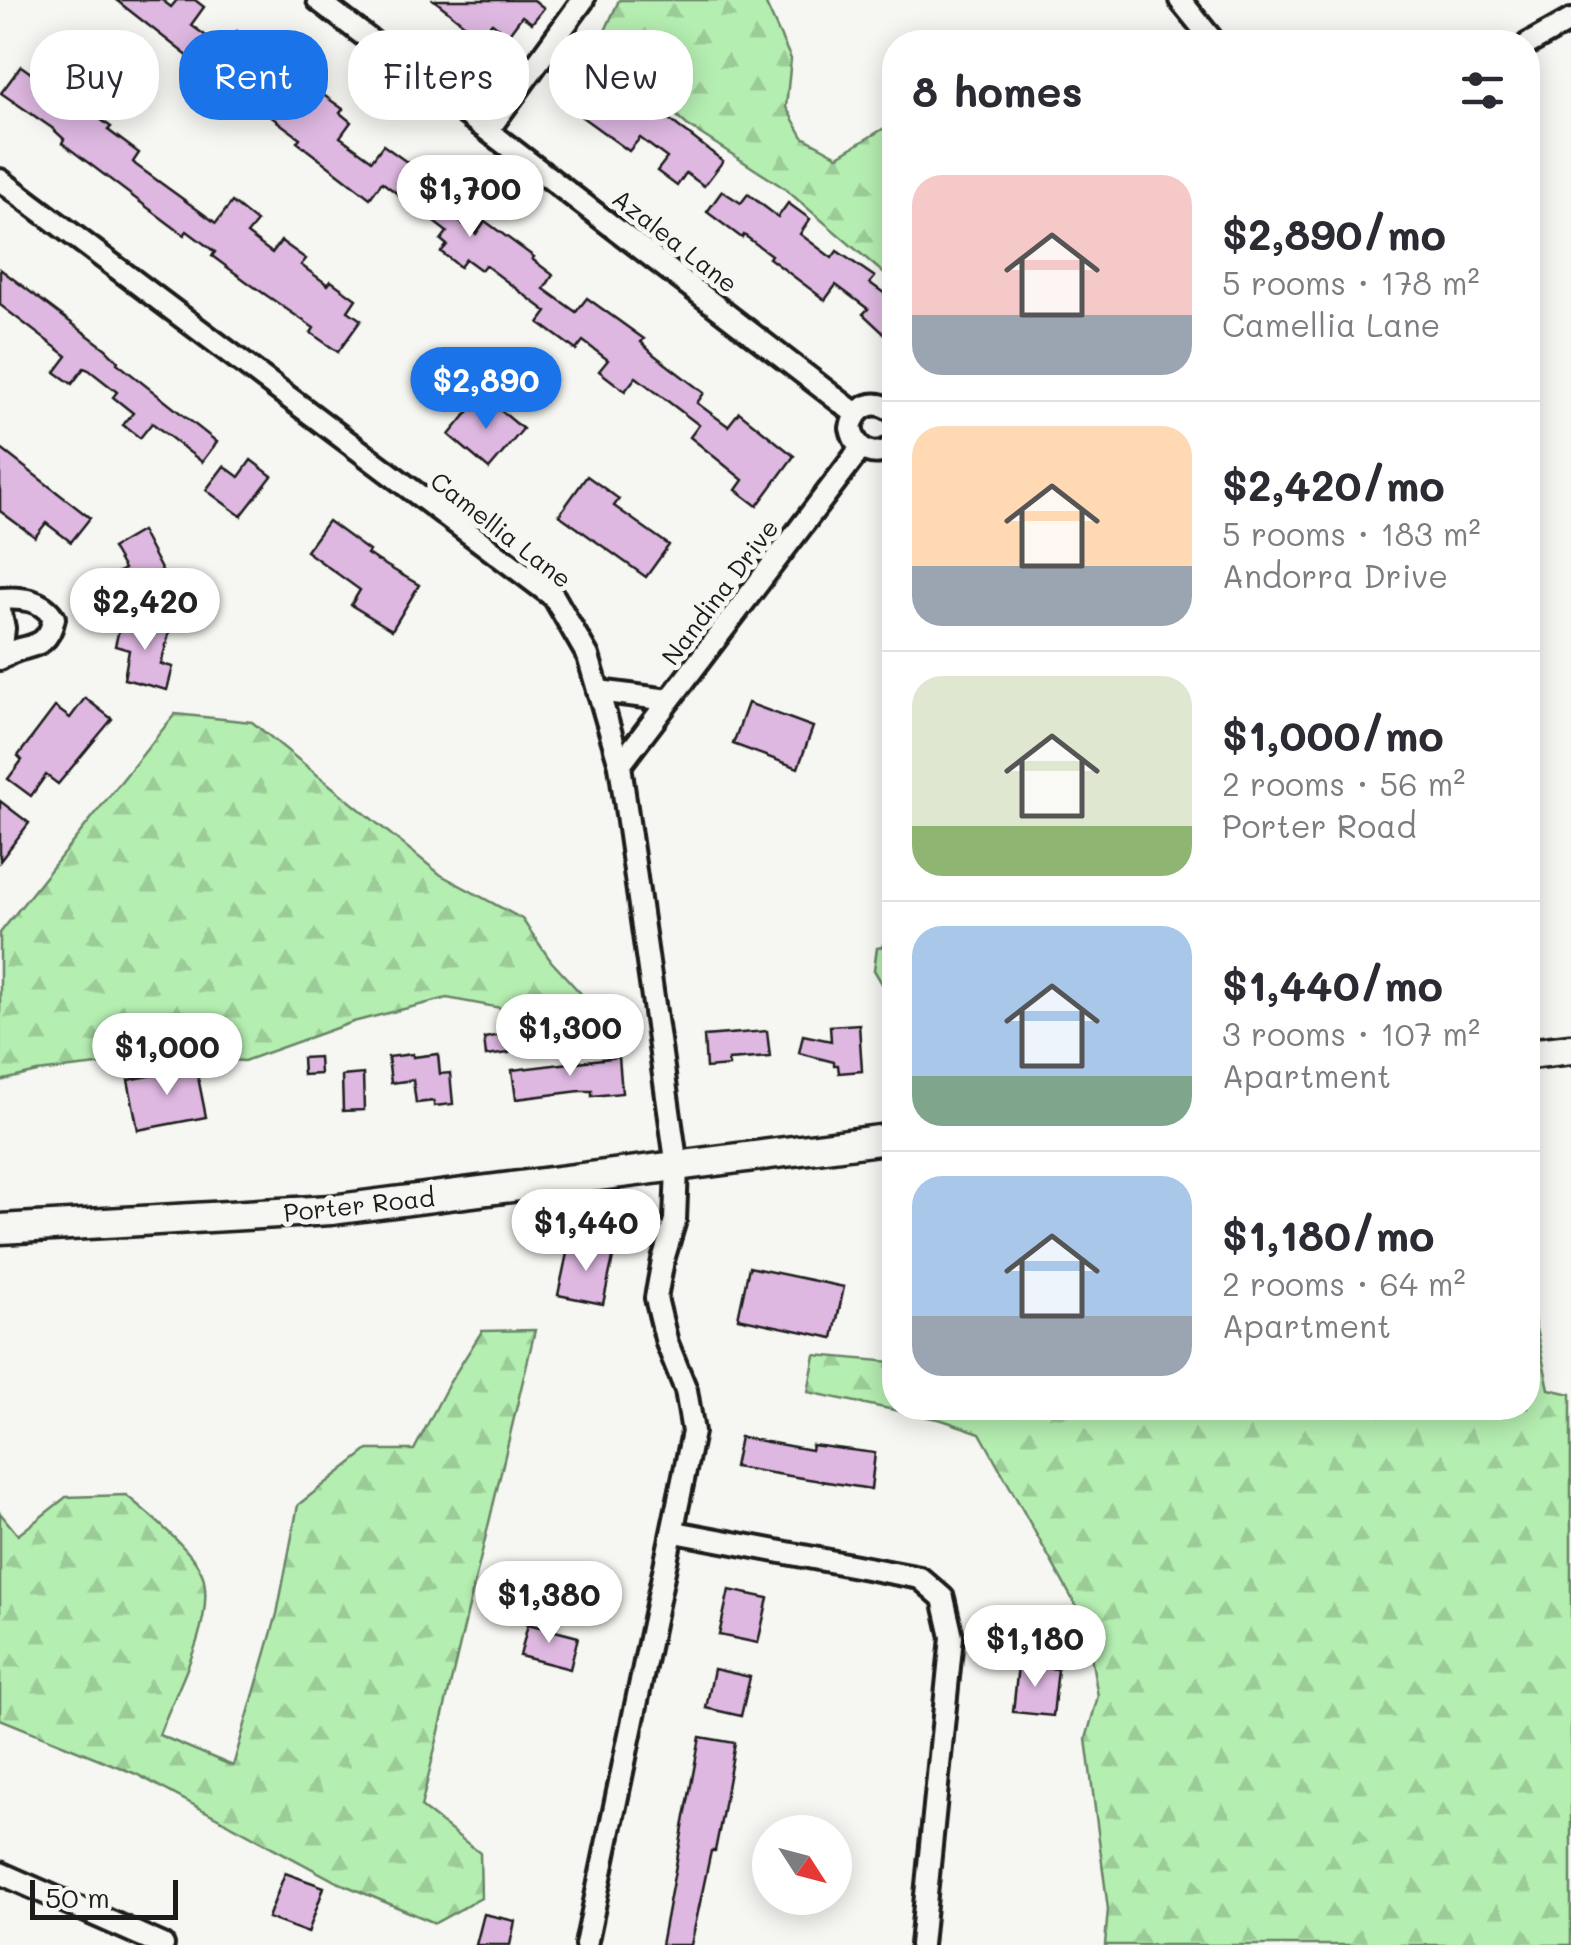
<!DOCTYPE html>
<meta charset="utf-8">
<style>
body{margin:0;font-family:Mali,sans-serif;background:#f7f7f7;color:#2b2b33;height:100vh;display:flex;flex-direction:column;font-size:38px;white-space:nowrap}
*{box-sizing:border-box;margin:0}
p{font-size:32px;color:#7c7c81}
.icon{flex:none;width:55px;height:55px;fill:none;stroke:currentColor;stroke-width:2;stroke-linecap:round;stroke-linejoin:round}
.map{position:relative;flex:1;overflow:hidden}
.sheet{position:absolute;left:882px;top:30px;width:658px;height:1390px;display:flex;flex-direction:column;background:#fff;border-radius:40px;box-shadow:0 5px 25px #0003}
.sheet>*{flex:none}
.guide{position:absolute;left:30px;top:30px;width:702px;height:90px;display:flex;gap:20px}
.needle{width:65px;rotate:126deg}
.controls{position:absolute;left:752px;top:1815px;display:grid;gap:20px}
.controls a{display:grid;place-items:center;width:100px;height:100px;border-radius:50%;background:#fff;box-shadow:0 5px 25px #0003;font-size:50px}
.scale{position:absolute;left:30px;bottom:25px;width:148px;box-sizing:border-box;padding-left:10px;border:5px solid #1c1c1c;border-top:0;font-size:28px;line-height:35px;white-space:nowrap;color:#1c1c1c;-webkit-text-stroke:8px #f6f6f2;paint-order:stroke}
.price{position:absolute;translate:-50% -85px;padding:0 22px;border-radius:35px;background:#fff;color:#222;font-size:32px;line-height:65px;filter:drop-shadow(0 2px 5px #0008)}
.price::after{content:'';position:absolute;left:50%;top:60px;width:30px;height:22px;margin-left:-15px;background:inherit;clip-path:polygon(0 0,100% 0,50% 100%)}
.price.on{background:#1a73e8;color:#fff}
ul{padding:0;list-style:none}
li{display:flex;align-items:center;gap:30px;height:250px;padding:0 30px}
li+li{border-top:2px solid #e1e1e2}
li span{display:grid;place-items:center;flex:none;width:280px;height:200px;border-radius:30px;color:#555}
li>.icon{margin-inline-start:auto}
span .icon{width:120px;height:120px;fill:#fffc;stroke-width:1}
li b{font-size:42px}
h2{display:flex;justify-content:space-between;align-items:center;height:120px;padding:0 30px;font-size:42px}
.tag{padding:0 35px;border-radius:40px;background:#fff;box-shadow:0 5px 25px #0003;font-size:35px;line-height:90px}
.tag.on{background:#1a73e8;color:#fff}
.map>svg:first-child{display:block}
.forest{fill:url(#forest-firs);stroke:#688566;stroke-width:2.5}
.building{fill:#deb8e1;stroke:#1c1c1c;stroke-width:2.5}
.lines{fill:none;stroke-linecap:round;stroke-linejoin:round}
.minor-casing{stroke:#1c1c1c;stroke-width:28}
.secondary-casing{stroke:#1c1c1c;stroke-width:35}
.minor{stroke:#f6f6f2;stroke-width:20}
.secondary{stroke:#f6f6f2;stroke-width:28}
.labels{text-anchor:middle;stroke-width:10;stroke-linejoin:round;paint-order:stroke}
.street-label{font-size:25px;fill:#1c1c1c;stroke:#f6f6f2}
</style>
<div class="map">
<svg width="1571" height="1945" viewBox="0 0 1571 1945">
<defs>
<pattern id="forest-firs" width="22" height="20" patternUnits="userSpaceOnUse" patternTransform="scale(2.5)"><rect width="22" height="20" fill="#b5eeb1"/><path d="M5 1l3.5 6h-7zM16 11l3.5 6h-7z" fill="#9bcc98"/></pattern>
</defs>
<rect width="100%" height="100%" fill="#f6f6f2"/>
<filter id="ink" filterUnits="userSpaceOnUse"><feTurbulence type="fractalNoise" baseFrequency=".01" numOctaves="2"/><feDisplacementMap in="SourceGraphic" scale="20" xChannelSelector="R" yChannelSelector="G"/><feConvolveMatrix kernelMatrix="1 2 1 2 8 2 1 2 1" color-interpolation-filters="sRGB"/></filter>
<g filter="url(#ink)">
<g class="forest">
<path d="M619 0H764L791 59 786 107 803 137 838 156 891 124 895 128V283L784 188 687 125 628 73 605 31Z"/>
<path d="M175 714 252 722 441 875 522 919 551 961 594 1008 544 1016 447 998 353 1022 244 1061 175 1056 37 1072 0 1081V933Z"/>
<path d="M895 917V990L884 987 874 970 877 948 882 947Z"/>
<path d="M1528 1292 1549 1389 1571 1394V1945H1105L1108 1909 1086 1739 1098 1696 1085 1622 980 1433 942 1420 808 1392 815 1355 892 1362 895 1357V1408H1528Z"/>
<path d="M535 1330 421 1807 480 1853 481 1898 435 1923 335 1881 136 1774 0 1719V1513L18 1535 66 1497 126 1495C147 1513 199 1554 204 1580 213 1627 175 1692 159 1735L233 1766 277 1614 298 1505 368 1450H414L448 1385 482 1331Z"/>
</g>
<g class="building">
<path d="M116 0H162L171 7 177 0H195L204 7 191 25 224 49 237 31 289 72 286 75 311 94 315 89 343 109 340 113 351 122 340 137 372 160 383 145 418 170 419 168 454 197 444 210 476 234 485 221 534 257 532 259 553 275 544 289 576 312 587 298 644 339 641 342 653 354 704 393 697 403 728 426 739 412 794 456 757 506 736 490 743 480 690 437 699 425 636 377 625 391 599 371 608 360 583 341 576 350 539 323 547 312 485 265 481 270 466 259 460 267 441 252 447 245 441 240 447 232 382 182 370 198 297 142 300 138 270 116 278 104 266 93 237 72 226 86Z"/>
<path d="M434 0H534L544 8 532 23 522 16 508 35 492 23 479 36Z"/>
<path d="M21 66 35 76 42 66 78 93 81 89 104 107 97 117 111 127 108 130 139 153 133 162 136 165 216 223 232 202 257 222 247 234 272 253 281 241 306 259 301 265 328 285 331 281 356 299 348 311 361 320 338 352 311 333 314 328 250 284 212 256 215 252 187 231 184 235 152 211 62 143 64 139 52 128 1 93Z"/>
<path d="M584 78 626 111 638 95 723 161 704 186 686 173 677 186 657 171 667 158 640 138 629 151 564 104Z"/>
<path d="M722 191 741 203 748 194 778 217 788 203 810 219 800 234 832 258 837 251 875 277 870 283 895 301V344L863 314 868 309 836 285 825 300 769 258 771 255 744 235 742 238 707 212Z"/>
<path d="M0 269 106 349 118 361 117 363 217 442 202 462 152 423 140 438 123 425 133 413 113 397 117 392 89 370 84 368 72 384 55 372 67 356 0 305Z"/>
<path d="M482 395 523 429 489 469 449 435Z"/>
<path d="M0 448 90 518 71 542 46 523 35 537 0 511Z"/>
<path d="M251 460 272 476 241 516 206 490 224 466 239 477Z"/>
<path d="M587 476 619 499 614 506 669 545 646 577 559 515Z"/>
<path d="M328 521 369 551 367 554 419 585 392 630 351 605 360 590 306 551Z"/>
<path d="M141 531 164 575 120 600 107 578 124 569 112 548Z"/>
<path d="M122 617 170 630 161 664 173 667 167 690 124 679 129 650 115 646Z"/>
<path d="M85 698 112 719 58 784 46 775 31 796 8 779 22 760 18 756 55 707 70 718Z"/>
<path d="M748 703 813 727 798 768 733 744Z"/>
<path d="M0 801 29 823 0 861Z"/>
<path d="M859 1024 862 1071 839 1073 838 1065H834V1062L799 1053 803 1035 831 1041 830 1026Z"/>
<path d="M767 1031 770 1057 728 1060 729 1066 706 1068 704 1036Z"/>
<path d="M507 1034 509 1053 486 1056 484 1038Z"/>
<path d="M413 1054V1057L438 1054 440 1074 450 1073 453 1104 434 1106V1101L416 1103 413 1080 391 1083 388 1057Z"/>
<path d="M319 1057 320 1074 303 1075 302 1058Z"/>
<path d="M619 1057 622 1093 592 1096V1091H580L516 1099 512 1070Z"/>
<path d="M196 1067 206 1117 138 1130 128 1080Z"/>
<path d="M363 1074 364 1110 343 1111 342 1076Z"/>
<path d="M569 1244 614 1253 603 1304 558 1295Z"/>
<path d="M749 1267 844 1287 833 1338 738 1318Z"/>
<path d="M740 1437 811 1450 812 1445 875 1453 871 1489 734 1467Z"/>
<path d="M729 1590 768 1598 758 1643 719 1635Z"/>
<path d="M528 1624 578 1637 570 1669 520 1656Z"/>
<path d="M1018 1665 1058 1669 1053 1716 1013 1712Z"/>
<path d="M714 1669 750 1677 741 1716 706 1708Z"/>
<path d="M700 1737 735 1743 722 1816 715 1851H711L691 1945H661Z"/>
<path d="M285 1873 324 1887 308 1933 268 1918Z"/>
<path d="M484 1914 515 1921 510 1945H476Z"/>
</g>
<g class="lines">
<defs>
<g id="minor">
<path d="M318 0 856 414"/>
<path d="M1180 0 1214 42"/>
<path d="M1528 44 1571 20"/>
<path d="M489 129 583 0"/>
<path d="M0 180 554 597 588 656 620 765 677 1167 675 1220 663 1260 656 1298 667 1343 686 1390 693 1432 586 1945"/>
<path d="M895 413C876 397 856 405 851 428 856 452 876 460 895 445"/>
<path d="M0 599C21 597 42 599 54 618 46 656 24 640 0 659"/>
<path d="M0 611 4 628 1 657"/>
<path d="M598 691 669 700"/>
<path d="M620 765 861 448"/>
<path d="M675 1532 920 1578 943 1598 952 1637 921 1945"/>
<path d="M0 1873 163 1945"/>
</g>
<g id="secondary">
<path d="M1528 1054 1571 1049"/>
<path d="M0 1229 331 1210 895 1138"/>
</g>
</defs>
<use href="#minor" class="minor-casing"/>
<use href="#secondary" class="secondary-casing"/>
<use href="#minor" class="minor"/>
<use href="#secondary" class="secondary"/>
</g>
</g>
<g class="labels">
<g class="street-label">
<text transform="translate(675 241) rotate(38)" y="9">Azalea Lane</text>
<text transform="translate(501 530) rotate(38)" y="9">Camellia Lane</text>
<text transform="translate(720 592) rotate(-53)" y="9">Nandina Drive</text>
<text transform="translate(359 1205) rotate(-6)" y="9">Porter Road</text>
</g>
</g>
</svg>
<div class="controls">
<a><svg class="needle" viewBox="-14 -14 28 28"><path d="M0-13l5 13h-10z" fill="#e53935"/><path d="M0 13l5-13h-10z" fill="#7c7c81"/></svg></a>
</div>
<div class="scale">50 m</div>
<b class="price" style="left:470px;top:240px">$1,700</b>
<b class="price on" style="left:486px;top:432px">$2,890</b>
<b class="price" style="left:145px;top:653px">$2,420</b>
<b class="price" style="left:570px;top:1079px">$1,300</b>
<b class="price" style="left:167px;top:1098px">$1,000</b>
<b class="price" style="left:586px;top:1274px">$1,440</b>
<b class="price" style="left:549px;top:1646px">$1,380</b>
<b class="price" style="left:1035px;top:1690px">$1,180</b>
<div class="guide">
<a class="tag">Buy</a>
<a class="tag on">Rent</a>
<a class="tag">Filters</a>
<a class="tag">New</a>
</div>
<section class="sheet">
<h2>8 homes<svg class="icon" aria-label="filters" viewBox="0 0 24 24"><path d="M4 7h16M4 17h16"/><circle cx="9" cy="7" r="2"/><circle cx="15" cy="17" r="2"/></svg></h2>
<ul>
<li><span style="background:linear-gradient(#f6c9c9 70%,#9aa5b1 0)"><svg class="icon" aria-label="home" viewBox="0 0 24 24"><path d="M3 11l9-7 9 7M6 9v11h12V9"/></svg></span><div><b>$2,890/mo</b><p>5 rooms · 178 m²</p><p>Camellia Lane</p></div></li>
<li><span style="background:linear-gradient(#ffd9b3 70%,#9aa5b1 0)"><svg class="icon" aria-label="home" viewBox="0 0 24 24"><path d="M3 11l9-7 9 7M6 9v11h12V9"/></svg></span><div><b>$2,420/mo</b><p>5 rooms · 183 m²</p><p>Andorra Drive</p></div></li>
<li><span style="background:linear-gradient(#dfe7d0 75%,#8fb573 0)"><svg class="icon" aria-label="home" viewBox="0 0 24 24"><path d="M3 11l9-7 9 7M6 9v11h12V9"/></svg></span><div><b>$1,000/mo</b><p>2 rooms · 56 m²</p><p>Porter Road</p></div></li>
<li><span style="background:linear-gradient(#a9c7e8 75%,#7fa58c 0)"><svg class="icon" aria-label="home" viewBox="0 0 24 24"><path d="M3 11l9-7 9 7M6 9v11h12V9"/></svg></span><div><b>$1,440/mo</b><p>3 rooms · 107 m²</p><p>Apartment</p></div></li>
<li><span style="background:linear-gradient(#a9c7e8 70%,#9aa5b1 0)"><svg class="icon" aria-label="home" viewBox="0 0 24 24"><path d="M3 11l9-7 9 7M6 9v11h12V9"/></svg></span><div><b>$1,180/mo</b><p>2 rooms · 64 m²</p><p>Apartment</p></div></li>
</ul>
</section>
</div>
